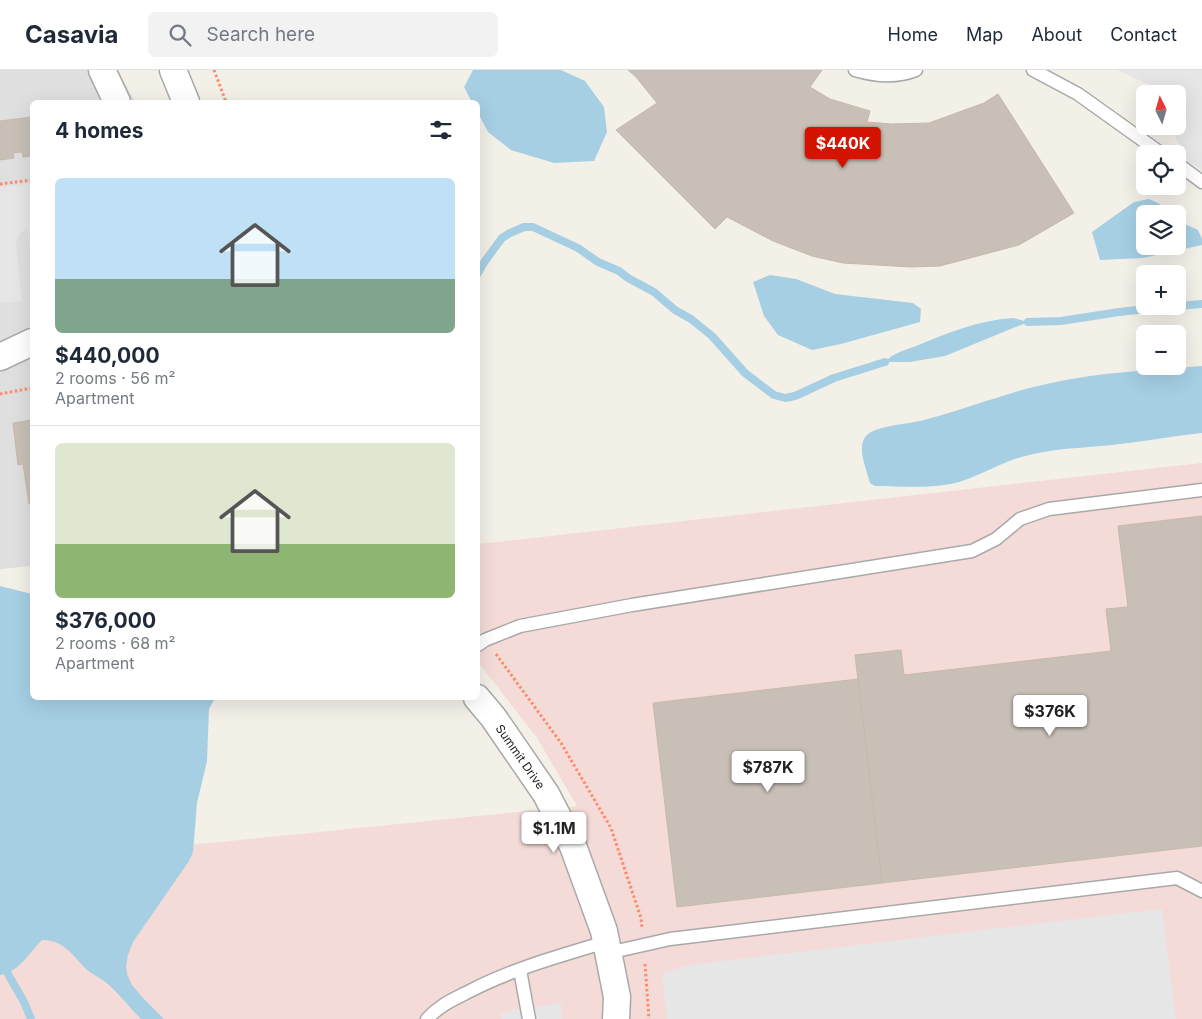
<!DOCTYPE html>
<meta charset="utf-8">
<style>
body{margin:0;font-family:Inter,sans-serif;background:#f2f2f3;color:#1f2937;height:100vh;display:flex;flex-direction:column;font-size:19px;white-space:nowrap}
*{box-sizing:border-box;margin:0}
p{font-size:16px;color:#747a83}
.icon{flex:none;width:28px;height:28px;fill:none;stroke:currentColor;stroke-width:2;stroke-linecap:round;stroke-linejoin:round}
.map{position:relative;flex:1;overflow:hidden}
.sheet{position:absolute;left:30px;top:30px;width:450px;height:600px;display:flex;flex-direction:column;background:#fff;border-radius:8px;box-shadow:0 5px 20px #0002}
.sheet>*{flex:none}
.needle{width:32px;rotate:355deg}
.buttons{position:absolute;left:1136px;top:15px;display:grid;gap:10px}
.buttons a{display:grid;place-items:center;width:50px;height:50px;border-radius:8px;background:#fff;box-shadow:0 5px 20px #0002;font-size:25px}
.price{position:absolute;translate:-50% -42px;padding:0 11px;border-radius:5px;background:#fff;color:#222;font-size:16px;line-height:32px;filter:drop-shadow(0 1px 2px #0008)}
.price::after{content:'';position:absolute;left:50%;top:30px;width:15px;height:11px;margin-left:-8px;background:inherit;clip-path:polygon(0 0,100% 0,50% 100%)}
.price.selected{background:#d41400;color:#fff}
ul{padding:0;list-style:none}
li{display:grid;align-content:center;gap:10px;height:265px;padding:0 25px}
li+li{border-top:1px solid #e0e1e3}
li span{display:grid;place-items:center;height:155px;border-radius:8px;color:#555}
li>.icon{margin-inline-start:auto}
span .icon{width:90px;height:90px;fill:#fffc;stroke-width:1}
li b{font-size:21px}
h2{display:flex;justify-content:space-between;align-items:center;height:60px;padding:0 25px;font-size:21px}
header{display:flex;align-items:center;gap:30px;box-sizing:border-box;height:70px;padding:0 25px;background:#fff;border-bottom:1px solid #e0e1e3}
header strong{font-size:24px}
nav{display:flex;gap:28px;margin-inline-start:auto;font-size:18px}
.search{width:350px;height:45px;background:#f2f2f3;display:flex;align-items:center;gap:12px;box-sizing:border-box;padding:0 18px;border-radius:8px;color:#747a83;font-size:19px}
.map>svg:first-child{display:block}
.residential{fill:#e0dfdf}
.commercial{fill:#f4dbd7}
.parking{fill:#e6e6e6}
.water{fill:#a6cfe3}
.lines{fill:none;stroke-linecap:round;stroke-linejoin:round}
.stream{stroke:#a6cfe3;stroke-width:8}
.building{fill:#c8c0b7;stroke:#c6b9a9}
.lane-casing{stroke:#a9a9a9;stroke-width:15}
.street-casing{stroke:#a9a9a9;stroke-width:29}
.path{stroke:#ff8a6d;stroke-width:3;stroke-dasharray:2.5 2.5;stroke-linecap:butt}
.lane{stroke:#fff;stroke-width:12}
.street{stroke:#fff;stroke-width:26}
.labels{text-anchor:middle;stroke-width:4.5;stroke-linejoin:round;paint-order:stroke}
.street-label{font-size:12px;fill:#222;stroke:#fff}
</style>
<header>
<strong>Casavia</strong>
<div class="search"><svg class="icon" aria-label="search" viewBox="0 0 24 24"><circle cx="10" cy="10" r="6"/><path d="M15 15l6 6"/></svg>Search here</div>
<nav><a>Home</a><a>Map</a><a>About</a><a>Contact</a></nav>
</header>
<div class="map">
<svg width="1202" height="949" viewBox="0 0 1202 949">
<rect width="100%" height="100%" fill="#f3f0e8"/>
<path class="residential" d="M0 0H118L135 32H32V496L0 499Z"/>
<path class="commercial" d="M1202 393V949H0V794L577 736 537 668 478 592V474Z"/>
<g class="parking">
<path d="M1117 0H1202V100L1188 91 1170 56H1178V24H1153L1149 15Z"/>
<path d="M32 113V182L30 183 27 160 20 163 16 172 22 231 0 233V117Z"/>
<path d="M1162 839 1176 949H667L662 904 688 895Z"/>
<path d="M561 933 562 949H501L502 942Z"/>
</g>
<g class="water">
<path d="M473 0H561L585 11 604 37 607 62 594 91 554 93 511 80 488 62 478 43V32H472L464 17Z"/>
<path d="M1149 129 1160 134 1161 144H1145V176H1178V151L1198 160 1202 169V175L1143 188 1100 190 1092 162 1134 132Z"/>
<path d="M770 205 796 209 835 224 913 233 921 239 920 252 841 274 812 280 778 265 764 246 753 212Z"/>
<path d="M1013 248 1028 252 945 286 910 292H885C893 283 905 280 916 276 947 263 979 250 1013 248Z"/>
<path d="M1202 296V363C1172 366 1142 372 1112 375 1084 378 1056 378 1029 385 1006 390 987 402 965 410 937 420 904 416 875 416L870 413C867 400 856 378 866 366 874 356 907 354 920 351 964 340 1007 322 1051 313 1101 302 1152 300 1202 296Z"/>
<path d="M0 516 32 524V628H215L209 639 207 691 197 733 193 782 189 791 133 872 128 885 126 896 127 904 132 915 144 929 164 949H141C130 938 120 925 109 915 102 908 92 905 86 899 74 886 62 869 42 870 29 883 19 902 0 905Z"/>
</g>
<g class="lines">
<g class="stream">
<path d="M478 203 485 191 502 168 510 163 524 157H533L578 178 598 192 619 201 628 208 654 222 675 240 691 249 712 266 745 303 774 325 785 328 795 326 834 308 885 292"/>
<path d="M1178 236 1202 234"/>
<path d="M1028 252 1061 251 1119 242 1173 236"/>
<path d="M8 904 24 932 31 949"/>
</g>
</g>
<g class="building">
<path d="M628 0H822L810 17 830 29 870 41 867 52 892 54 929 53 984 33 998 24 1074 143 1019 175 940 196 911 197 843 193 812 186 773 171 727 147 715 159 616 60 657 33 636 7Z"/>
<path d="M32 47V86L23 87 22 82 13 83 14 88 0 90V51Z"/>
<path d="M32 350V434H29L23 394 18 395 13 353Z"/>
<path d="M1202 446V776L882 813 855 585 901 580 904 605 1111 581 1106 539 1128 537 1118 456Z"/>
<path d="M858 609 882 813 677 837 653 633Z"/>
</g>
<g class="lines">
<defs>
<g id="lane">
<path d="M855 0C875 6 896 8 916 0"/>
<path d="M1033 0 1078 24 1162 84"/>
<path d="M1178 94 1202 112"/>
<path d="M478 575 485 570 520 556 632 535 972 481 996 469 1020 449 1049 439 1202 420"/>
<path d="M608 883 670 869 1177 808 1202 821"/>
<path d="M520 900 529 949"/>
<path d="M427 949C440 935 452 930 468 922 512 899 559 886 606 872"/>
</g>
<g id="street">
<path d="M102 0 117 32"/>
<path d="M173 0 186 32"/>
<path d="M0 287 32 272"/>
<path d="M477 628 493 647 546 724 573 776 604 861 617 927 616 949"/>
</g>
</defs>
<use href="#lane" class="lane-casing"/>
<use href="#street" class="street-casing"/>
<g class="path">
<path d="M214 0 226 32"/>
<path d="M0 114 32 110"/>
<path d="M0 324 32 318"/>
<path d="M496 584 561 673 611 758 641 848 642 858"/>
<path d="M645 894 649 949"/>
</g>
<use href="#lane" class="lane"/>
<use href="#street" class="street"/>
</g>
<g class="labels">
<g class="street-label">
<text transform="translate(520 687) rotate(55)" y="4">Summit Drive</text>
</g>
</g>
</svg>
<div class="buttons">
<a><svg class="needle" viewBox="-14 -14 28 28"><path d="M0-13l5 13h-10z" fill="#e53935"/><path d="M0 13l5-13h-10z" fill="#747a83"/></svg></a>
<a><svg class="icon" aria-label="locate" viewBox="0 0 24 24"><circle cx="12" cy="12" r="6"/><path d="M12 2v4M12 18v4M2 12h4M18 12h4"/></svg></a>
<a><svg class="icon" aria-label="layers" viewBox="0 0 24 24"><path d="M12 4l9 5-9 5-9-5zM3 14l9 5 9-5"/></svg></a>
<a>+</a>
<a>−</a>
</div>
<b class="price selected" style="left:843px;top:99px">$440K</b>
<b class="price" style="left:1050px;top:667px">$376K</b>
<b class="price" style="left:768px;top:723px">$787K</b>
<b class="price" style="left:554px;top:784px">$1.1M</b>
<section class="sheet">
<h2>4 homes<svg class="icon" aria-label="filters" viewBox="0 0 24 24"><path d="M4 7h16M4 17h16"/><circle cx="9" cy="7" r="2"/><circle cx="15" cy="17" r="2"/></svg></h2>
<ul>
<li><span style="background:linear-gradient(#bfe0f5 65%,#7fa58c 0)"><svg class="icon" aria-label="home" viewBox="0 0 24 24"><path d="M3 11l9-7 9 7M6 9v11h12V9"/></svg></span><div><b>$440,000</b><p>2 rooms · 56 m²</p><p>Apartment</p></div></li>
<li><span style="background:linear-gradient(#dfe7d0 65%,#8fb573 0)"><svg class="icon" aria-label="home" viewBox="0 0 24 24"><path d="M3 11l9-7 9 7M6 9v11h12V9"/></svg></span><div><b>$376,000</b><p>2 rooms · 68 m²</p><p>Apartment</p></div></li>
</ul>
</section>
</div>
